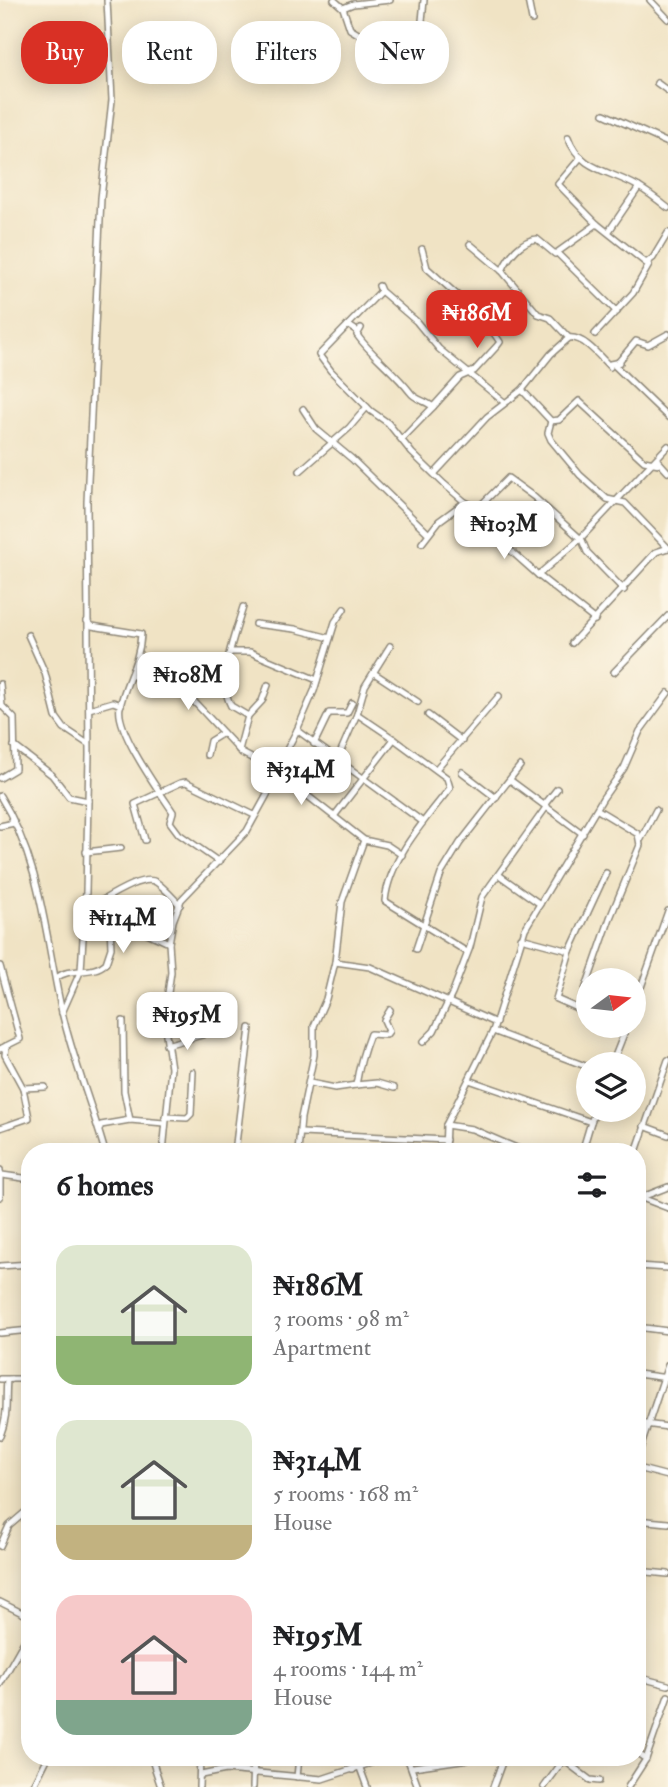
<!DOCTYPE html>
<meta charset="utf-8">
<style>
body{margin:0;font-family:"IM FELL Double Pica",serif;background:#f6f6f6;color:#202124;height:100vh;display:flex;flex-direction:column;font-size:26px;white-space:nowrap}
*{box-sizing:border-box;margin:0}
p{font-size:23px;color:#757577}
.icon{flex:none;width:38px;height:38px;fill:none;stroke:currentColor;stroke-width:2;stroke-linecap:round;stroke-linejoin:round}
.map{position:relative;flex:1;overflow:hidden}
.details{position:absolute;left:21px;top:1143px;width:625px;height:623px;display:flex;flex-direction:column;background:#fff;border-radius:28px;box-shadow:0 4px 18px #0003}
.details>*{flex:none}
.hud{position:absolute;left:21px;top:21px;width:626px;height:63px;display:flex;gap:14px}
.needle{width:46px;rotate:75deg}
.controls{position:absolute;left:576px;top:968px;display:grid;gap:14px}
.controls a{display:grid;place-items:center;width:70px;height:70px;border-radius:50%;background:#fff;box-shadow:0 4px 18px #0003;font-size:35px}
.price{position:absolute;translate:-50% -60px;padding:0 16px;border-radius:14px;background:#fff;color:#222;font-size:23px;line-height:46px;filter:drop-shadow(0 2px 4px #0008)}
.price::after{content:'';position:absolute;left:50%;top:42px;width:21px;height:16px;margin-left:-10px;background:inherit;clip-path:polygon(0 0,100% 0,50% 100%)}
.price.current{background:#d93025;color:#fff}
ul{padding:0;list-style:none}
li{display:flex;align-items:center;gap:21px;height:175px;padding:0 35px}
li span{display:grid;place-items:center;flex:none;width:196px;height:140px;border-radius:21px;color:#555}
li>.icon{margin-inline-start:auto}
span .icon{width:84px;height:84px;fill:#fffc;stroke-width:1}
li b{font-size:30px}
h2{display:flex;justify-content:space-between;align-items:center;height:84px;padding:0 35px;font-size:30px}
.pill{padding:0 24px;border-radius:28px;background:#fff;box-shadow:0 4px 18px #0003;font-size:24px;line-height:63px}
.pill.current{background:#d93025;color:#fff}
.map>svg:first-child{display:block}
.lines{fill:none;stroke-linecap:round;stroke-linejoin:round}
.minor-casing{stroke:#8e8778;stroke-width:8}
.minor{stroke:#fff;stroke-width:5}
</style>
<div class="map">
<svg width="668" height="1787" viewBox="0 0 668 1787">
<rect width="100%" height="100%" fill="#fcf5e5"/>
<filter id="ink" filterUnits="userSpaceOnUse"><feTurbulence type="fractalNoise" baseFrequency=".0143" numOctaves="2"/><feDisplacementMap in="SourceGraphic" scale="14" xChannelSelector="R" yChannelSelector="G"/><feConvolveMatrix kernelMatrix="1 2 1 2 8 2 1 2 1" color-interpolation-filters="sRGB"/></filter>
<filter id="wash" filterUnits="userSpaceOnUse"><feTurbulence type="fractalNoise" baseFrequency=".00686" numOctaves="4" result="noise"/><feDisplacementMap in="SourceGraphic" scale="28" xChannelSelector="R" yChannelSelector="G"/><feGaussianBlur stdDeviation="1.57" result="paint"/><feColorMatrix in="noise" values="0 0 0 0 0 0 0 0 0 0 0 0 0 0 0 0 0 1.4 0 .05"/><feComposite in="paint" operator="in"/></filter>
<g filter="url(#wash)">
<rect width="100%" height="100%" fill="#f0e3c4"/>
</g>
<g filter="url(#ink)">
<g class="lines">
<defs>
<g id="minor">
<path d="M334 0 343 8 350 29 378 46"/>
<path d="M528 0 532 20"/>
<path d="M650 0 668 19"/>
<path d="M343 8 353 4 390 0"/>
<path d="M422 21 424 0"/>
<path d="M657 83 668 91"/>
<path d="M604 114 668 143"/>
<path d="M568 137C579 170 611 171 637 186 648 192 658 200 668 208"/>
<path d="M581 157 558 184 597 224 646 263 653 258 668 233"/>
<path d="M609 231 639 187"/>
<path d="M470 244 502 271 538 314 550 318 569 338C584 336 600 357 610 367V364L620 362"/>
<path d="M557 253 617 312"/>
<path d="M502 271C508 257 521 240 537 239L555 254 597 224"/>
<path d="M379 286 381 291 416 321 439 349 504 402"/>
<path d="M348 325 381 291"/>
<path d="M361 328 357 335C372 356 394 371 410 392 415 400 427 401 433 407L460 377 474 371 497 346 500 342 484 319 427 268 422 249"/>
<path d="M357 331 348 325 319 355 331 371 371 411 388 423 412 453 444 484 465 502 478 508 501 542 538 575 579 540 668 446"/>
<path d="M595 334 633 293 649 265 646 263"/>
<path d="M668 334 648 345 636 341 615 366 668 417"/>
<path d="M522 390 551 421"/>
<path d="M303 409 316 429 352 459 428 533"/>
<path d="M551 421 548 433 551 440 580 475 607 499 625 503 668 548"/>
<path d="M551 421 559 420 579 401 644 461 659 464"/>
<path d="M402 439 433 407"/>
<path d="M658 461 668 472"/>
<path d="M300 471 349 428 367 407"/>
<path d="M435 473 487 417 522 390 551 354 569 338"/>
<path d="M478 508 508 478 534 497 582 540 587 552 624 590"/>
<path d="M422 543 439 521 465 502"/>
<path d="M538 575 595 620"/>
<path d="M243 607C235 635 216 679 231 706L248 716"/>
<path d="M344 609 335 622 314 691 297 730 423 822"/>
<path d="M87 621 92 626 141 634C140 662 125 682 120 707 115 730 159 791 173 812L170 822 179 834 219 862"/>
<path d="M255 624 295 629 330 638"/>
<path d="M28 635 45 673 56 717 64 728 88 744"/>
<path d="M572 643 656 552 668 548"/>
<path d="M230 652H250L317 680"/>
<path d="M614 672 668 616"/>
<path d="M374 673 418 702"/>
<path d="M133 676 187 694 242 753 276 771 274 782 247 831 181 900 173 921 169 943 171 972 164 1021 171 1068 163 1152"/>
<path d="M0 684 2 706 14 718 15 769 0 778"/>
<path d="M89 709 113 702 121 705"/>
<path d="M357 714 365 686 390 646"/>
<path d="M428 715 462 741"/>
<path d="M314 744 329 713H347L352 703"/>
<path d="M14 746 52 775 69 797 88 801"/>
<path d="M239 750 248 716 262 701 268 685"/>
<path d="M207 755 210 741 223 733"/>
<path d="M337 760 357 714 394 739"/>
<path d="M436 769 499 696"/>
<path d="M276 771 297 730"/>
<path d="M462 772 496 798"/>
<path d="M510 780 583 834"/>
<path d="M274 782 304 793 364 840 387 845 402 855"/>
<path d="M0 796C42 863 45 937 62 1012 73 1060 92 1105 105 1152"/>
<path d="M545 804 557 789"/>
<path d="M335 815 394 739 447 778 450 788C425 820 389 859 385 901L467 952"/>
<path d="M0 826 14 823 11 820"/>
<path d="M641 839 656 810"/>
<path d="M145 840 135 804 180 783 186 782 254 815"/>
<path d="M86 852 121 848"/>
<path d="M499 875 540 904"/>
<path d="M85 910C100 903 141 873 156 882 165 888 173 898 180 905"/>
<path d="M131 915 143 931 169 943"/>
<path d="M521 938 570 951"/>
<path d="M416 949 441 874 460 843 520 766"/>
<path d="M335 962 370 967 496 1023"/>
<path d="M0 966 20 1039 0 1049"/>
<path d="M56 978C71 966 92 976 106 963L111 948 109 899"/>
<path d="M634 1007 668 911"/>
<path d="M578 1010 610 918 640 845 638 834 598 810"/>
<path d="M62 1013 81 970 86 892 89 755 87 502 101 198 112 100 107 0"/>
<path d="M588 1013 556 999 570 951 606 873"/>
<path d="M123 1021 124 1091 130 1120"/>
<path d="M493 1031 588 1067"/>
<path d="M423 1042 434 1031 452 994 470 947 482 897 547 806"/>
<path d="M166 1045 202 1035"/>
<path d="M612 1064 627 1026"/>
<path d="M469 1080 591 1122 582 1152"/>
<path d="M310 1083 335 1088 356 1085C359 1066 363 1052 370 1034L386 1035 389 1031 384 1020 390 1010"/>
<path d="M355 1085 377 1083 394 1088"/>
<path d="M23 1088 45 1087"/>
<path d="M165 1117 187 1118 191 1114 193 1072"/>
<path d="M591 1122 596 1110"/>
<path d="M446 1125 472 1129 526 1152"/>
<path d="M644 1126 668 1135"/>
<path d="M0 1128 29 1118 23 1088 5 1055 6 1046"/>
<path d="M99 1130 101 1125 130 1120 164 1123"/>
<path d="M302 1133 446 1140"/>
<path d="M235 1152 250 1028"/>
<path d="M298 1152 301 1118 314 1055V1026L326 999 335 962 342 902 364 840"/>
<path d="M445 1152 446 1125 493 1031 525 929 603 798 624 768 640 731 668 693"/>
<path d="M636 1152 668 1060"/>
<path d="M0 1170V1197"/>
<path d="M2 1175 30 1179"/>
<path d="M642 1198 668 1208"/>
<path d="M637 1199 668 1187"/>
<path d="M0 1266 30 1264"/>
<path d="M637 1266 668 1268"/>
<path d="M637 1327 668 1331"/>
<path d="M0 1333 30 1330"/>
<path d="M637 1374 668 1378"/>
<path d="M0 1379H30"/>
<path d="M637 1423 668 1427"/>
<path d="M0 1436C9 1413 5 1403 7 1380L11 1379"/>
<path d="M637 1458 668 1365"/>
<path d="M637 1468 668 1476"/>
<path d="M637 1520 668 1523"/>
<path d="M0 1546 9 1526 30 1508"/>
<path d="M637 1571 668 1574"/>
<path d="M0 1602 30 1617"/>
<path d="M637 1677 668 1685"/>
<path d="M638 1677 640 1606"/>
<path d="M0 1684 30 1631"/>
<path d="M637 1753 646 1759"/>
<path d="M151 1757 161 1787"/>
<path d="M407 1757 418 1787"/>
<path d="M565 1761 590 1780 599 1781"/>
<path d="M413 1767 482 1757"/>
<path d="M360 1768 367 1787"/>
<path d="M353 1770 357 1757"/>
<path d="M201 1775 226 1770 322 1779 389 1757"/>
<path d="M297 1777 299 1757"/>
<path d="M33 1787 48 1757"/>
<path d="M199 1787 200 1757"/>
<path d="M253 1787 254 1757"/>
<path d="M493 1787 504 1757"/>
<path d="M544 1787 566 1757"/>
<path d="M628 1787 646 1759 668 1696"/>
</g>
</defs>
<use href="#minor" class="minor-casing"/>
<use href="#minor" class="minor"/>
</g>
</g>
</svg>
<div class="controls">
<a><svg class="needle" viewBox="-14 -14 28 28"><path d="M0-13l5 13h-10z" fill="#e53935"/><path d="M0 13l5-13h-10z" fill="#757577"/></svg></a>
<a><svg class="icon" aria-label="layers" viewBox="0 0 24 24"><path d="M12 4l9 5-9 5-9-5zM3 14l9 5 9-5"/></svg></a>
</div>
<b class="price current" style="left:477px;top:350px">₦186M</b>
<b class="price" style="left:504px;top:561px">₦103M</b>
<b class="price" style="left:188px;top:712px">₦108M</b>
<b class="price" style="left:301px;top:807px">₦314M</b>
<b class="price" style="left:123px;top:955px">₦114M</b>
<b class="price" style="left:187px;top:1052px">₦195M</b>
<div class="hud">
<a class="pill current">Buy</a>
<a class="pill">Rent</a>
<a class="pill">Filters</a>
<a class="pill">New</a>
</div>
<section class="details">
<h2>6 homes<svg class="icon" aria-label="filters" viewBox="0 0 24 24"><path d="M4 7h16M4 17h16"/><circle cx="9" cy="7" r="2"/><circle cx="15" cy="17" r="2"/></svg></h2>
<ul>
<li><span style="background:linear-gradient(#dfe7d0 65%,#8fb573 0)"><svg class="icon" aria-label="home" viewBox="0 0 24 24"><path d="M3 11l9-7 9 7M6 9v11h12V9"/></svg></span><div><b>₦186M</b><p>3 rooms · 98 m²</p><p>Apartment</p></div></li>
<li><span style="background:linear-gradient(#dfe7d0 75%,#c2b280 0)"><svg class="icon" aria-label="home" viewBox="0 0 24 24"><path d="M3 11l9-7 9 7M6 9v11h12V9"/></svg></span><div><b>₦314M</b><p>5 rooms · 168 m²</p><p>House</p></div></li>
<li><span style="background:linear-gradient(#f6c9c9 75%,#7fa58c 0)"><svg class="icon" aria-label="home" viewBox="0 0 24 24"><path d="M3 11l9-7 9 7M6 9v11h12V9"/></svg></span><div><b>₦195M</b><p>4 rooms · 144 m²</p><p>House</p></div></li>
</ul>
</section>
</div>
